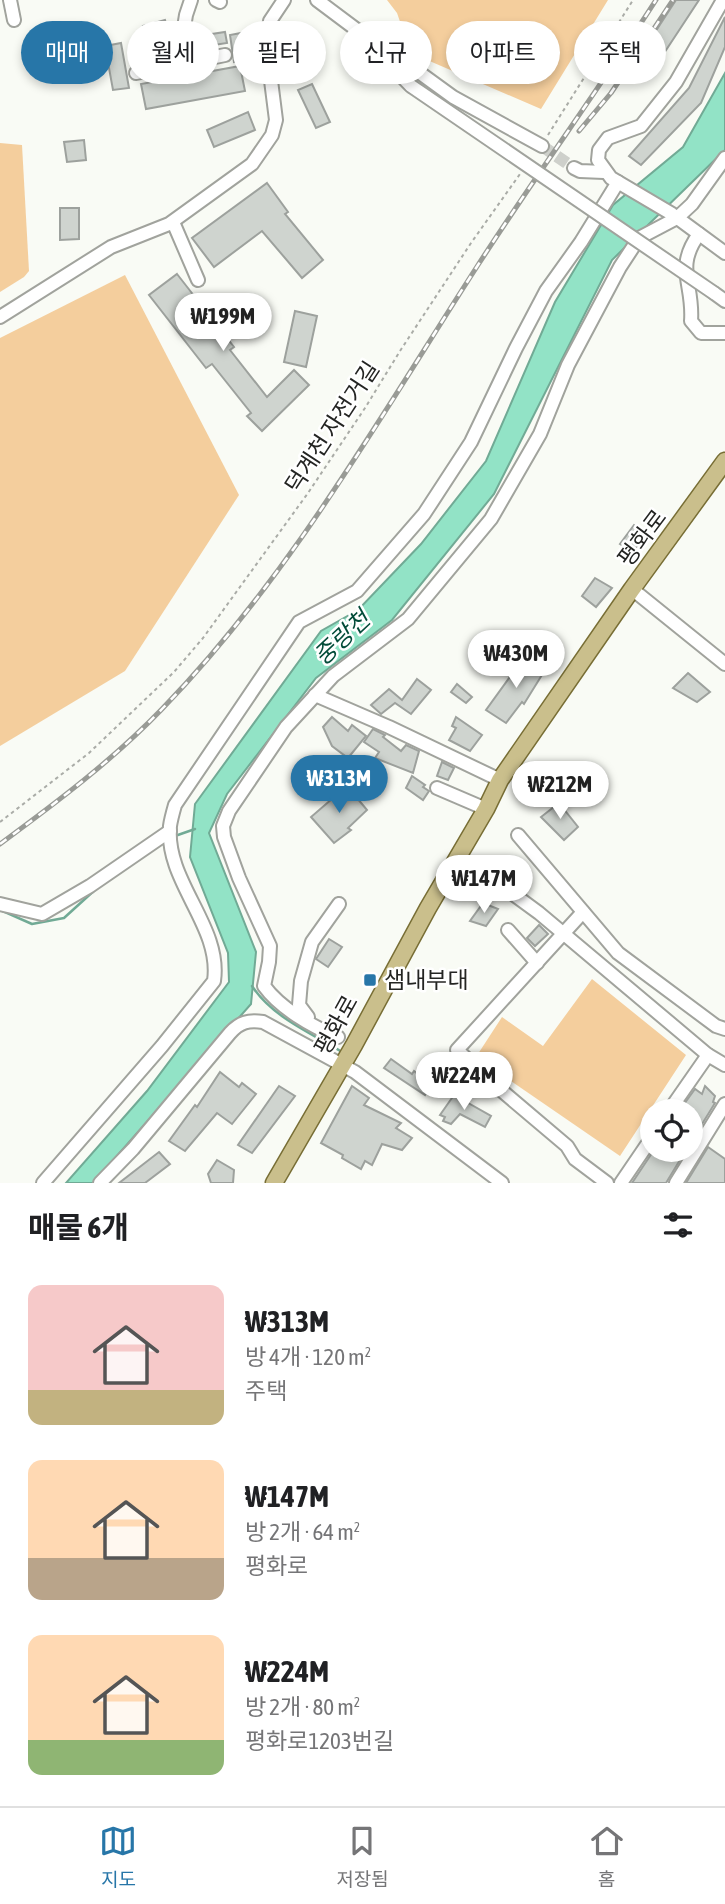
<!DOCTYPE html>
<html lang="ko">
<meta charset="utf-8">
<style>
body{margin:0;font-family:"Asap Condensed","Noto Sans KR",sans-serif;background:#f6f6f6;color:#202124;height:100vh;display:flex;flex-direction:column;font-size:26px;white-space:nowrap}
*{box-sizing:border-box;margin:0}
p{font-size:23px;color:#757577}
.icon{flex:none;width:38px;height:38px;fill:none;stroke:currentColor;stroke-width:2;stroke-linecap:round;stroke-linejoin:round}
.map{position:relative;height:1183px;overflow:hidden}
.side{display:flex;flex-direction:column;background:#fff;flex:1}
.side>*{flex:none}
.top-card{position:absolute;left:21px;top:21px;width:684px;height:63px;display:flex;gap:14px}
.buttons{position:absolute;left:640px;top:1099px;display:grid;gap:14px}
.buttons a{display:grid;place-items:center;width:63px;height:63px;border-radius:50%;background:#fff;box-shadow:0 4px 10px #0003;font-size:35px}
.price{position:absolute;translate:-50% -60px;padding:0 16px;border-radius:24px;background:#fff;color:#222;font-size:23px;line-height:46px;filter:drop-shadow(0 2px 4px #0008)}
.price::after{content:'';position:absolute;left:50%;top:42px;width:21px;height:16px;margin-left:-10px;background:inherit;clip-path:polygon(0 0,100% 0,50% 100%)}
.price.current{background:#2776a8;color:#fff}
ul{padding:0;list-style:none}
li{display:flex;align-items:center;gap:21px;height:175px;padding:0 28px}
li span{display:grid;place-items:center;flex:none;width:196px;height:140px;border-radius:14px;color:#555}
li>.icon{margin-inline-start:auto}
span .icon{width:84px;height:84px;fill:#fffc;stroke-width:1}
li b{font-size:30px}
h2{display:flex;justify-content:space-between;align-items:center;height:84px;padding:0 28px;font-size:30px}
.pill{padding:0 24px;border-radius:32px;background:#fff;box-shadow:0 4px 10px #0003;font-size:24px;line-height:63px}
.pill.current{background:#2776a8;color:#fff}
.menu{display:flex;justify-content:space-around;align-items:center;height:98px;border-top:2px solid #e0e0e0;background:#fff;font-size:19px;color:#757577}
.menu a{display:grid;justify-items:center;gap:4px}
.menu .current{color:#2776a8}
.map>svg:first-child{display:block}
.green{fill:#f4ce9d}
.water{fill:#92e3c6;stroke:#71aa95;stroke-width:2}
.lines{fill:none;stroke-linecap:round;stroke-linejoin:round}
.stream{stroke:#71aa95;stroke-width:2.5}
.building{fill:#cfd4cf;stroke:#9da19d;stroke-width:2}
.minor-tunnel{stroke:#ced0cb;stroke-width:12;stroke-dasharray:12 6;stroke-linecap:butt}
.minor-casing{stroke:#a1a39d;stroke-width:16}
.major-casing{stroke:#786e35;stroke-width:19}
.path{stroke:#aaaca7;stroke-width:2;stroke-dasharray:3.5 3.5;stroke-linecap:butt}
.minor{stroke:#fff;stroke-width:12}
.major{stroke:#cabf8c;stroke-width:16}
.rail-casing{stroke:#999b96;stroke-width:5}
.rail{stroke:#fff;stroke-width:2.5;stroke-dasharray:8;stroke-linecap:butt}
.minor-bridge-casing{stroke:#a1a39d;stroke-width:16;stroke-linecap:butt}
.minor-bridge{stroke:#fff;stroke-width:12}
.poi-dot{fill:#2776a8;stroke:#fff;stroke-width:2.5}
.labels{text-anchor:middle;stroke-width:5;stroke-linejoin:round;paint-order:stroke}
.street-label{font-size:23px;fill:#242523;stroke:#fff}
.poi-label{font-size:23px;fill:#242523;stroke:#fff;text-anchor:start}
.water-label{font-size:24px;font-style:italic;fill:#034c39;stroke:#fff}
</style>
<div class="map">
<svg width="725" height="1183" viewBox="0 0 725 1183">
<rect width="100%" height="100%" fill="#f9fbf5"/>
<g class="green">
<path d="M387 0H608L541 109 411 53 397 13Z"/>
<path d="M0 143 22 145 29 271 24 277 0 292Z"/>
<path d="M125 275 239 495 125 671 0 746V338Z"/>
<path d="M592 979 686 1055 620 1156 476 1057 502 1017 543 1046Z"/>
</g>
<path class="water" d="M725 73V150L612 260 494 494 392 620 316 678 227 794 209 833 256 952 251 1004 93 1183H66L147 1091 229 982 228 953 190 857 195 804 321 631 358 610 421 544 486 461 555 302 613 205 683 147Z"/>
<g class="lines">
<g class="stream">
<path d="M175 836 195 829"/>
<path d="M0 910 32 924 64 918 97 888"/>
<path d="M252 986C272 1017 311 1033 342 1052"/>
</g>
</g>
<g class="building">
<path d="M676 0H699L653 70 637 60Z"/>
<path d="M725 17V47L701 103 641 165 629 156 689 88Z"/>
<path d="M165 20 170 38 148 44 143 26Z"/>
<path d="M225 32 227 43 194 48 192 37Z"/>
<path d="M241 33 245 60 234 62 230 35Z"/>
<path d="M121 43 129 88 113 90 105 46Z"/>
<path d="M240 66 245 91 146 109 141 84Z"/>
<path d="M312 84 330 122 316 128 298 90Z"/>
<path d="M248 112 255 130 214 147 207 130Z"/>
<path d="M84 140 86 160 67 162 64 142Z"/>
<path d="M267 183 288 212 285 214 323 260 302 278 262 231 214 267 192 238Z"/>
<path d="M60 208H79V239L60 240Z"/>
<path d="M177 274 234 347 230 350 267 397 294 370 309 385 262 431 247 416 251 413 212 364 206 368 149 295Z"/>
<path d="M295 311 317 316 306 367 284 362Z"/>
<path d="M634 525 648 534 633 552 620 544Z"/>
<path d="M595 578 612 588 596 607 582 596Z"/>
<path d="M497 641 507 649 501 659 495 656 491 661 483 656 490 647 493 649Z"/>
<path d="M525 656 545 670 524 704 522 702 506 723 486 710Z"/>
<path d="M688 673 710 692 697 702 673 688Z"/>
<path d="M417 679 431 690 411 714 395 703 381 714 371 705 389 689 402 700Z"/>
<path d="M457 684 472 697 466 703 451 692Z"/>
<path d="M332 717 348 731 352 725 366 736 348 758 332 746 323 727Z"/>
<path d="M456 717 482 735 470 751 449 740 456 728 452 726Z"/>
<path d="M373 729 385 735 383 737 401 751 406 745 419 751 413 773 375 758 379 752 364 742Z"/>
<path d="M442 762 454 768 448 780 437 776Z"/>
<path d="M412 776 425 785 423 787 429 791 423 800 406 788Z"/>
<path d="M347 786 367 810 348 828 351 830 334 843 311 817Z"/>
<path d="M559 803 578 827 564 840 541 817Z"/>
<path d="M483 903 498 909 486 926 470 921Z"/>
<path d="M539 925 548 934 535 946 527 938Z"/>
<path d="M329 939 342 947 328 967 316 959Z"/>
<path d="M391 1059 412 1074 414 1071 419 1075 421 1073 433 1082 425 1095 384 1068Z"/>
<path d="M220 1072 239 1087 242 1083 256 1094 232 1124 217 1113 185 1151 169 1141 195 1105 197 1107Z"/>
<path d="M279 1086 295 1096 252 1153 238 1145Z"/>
<path d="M352 1086 369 1098 364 1105 401 1123 396 1128 412 1138 402 1150 382 1144 372 1165 365 1161 361 1169 342 1158 343 1155 321 1143Z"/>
<path d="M705 1086 715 1096 713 1102 715 1103 691 1142V1111H679L695 1089 702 1094Z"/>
<path d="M454 1095 491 1116 485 1127 460 1114 451 1124 443 1121 445 1117 440 1115Z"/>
<path d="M708 1147 725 1159V1183H686Z"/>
<path d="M654 1150H686L666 1183H632Z"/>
<path d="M159 1152 170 1164 145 1183H119Z"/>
<path d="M217 1160 234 1170 233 1183H211L208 1174Z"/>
</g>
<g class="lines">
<path class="minor-tunnel" d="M542 146 574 168"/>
<defs>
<g id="minor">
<path d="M10 0 14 20"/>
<path d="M216 0 220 2"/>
<path d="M317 0 357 30 411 86"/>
<path d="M723 0 676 82 641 126 608 138 599 150 598 160 611 178 672 214 725 253"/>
<path d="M373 47 387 49 453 97 542 146"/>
<path d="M178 65 186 15 191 0"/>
<path d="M136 73 225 55"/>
<path d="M574 168 580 171 604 172"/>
<path d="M173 222 198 280"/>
<path d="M699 234C674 268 694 284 691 321L701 333H725"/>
<path d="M714 293 725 301"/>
<path d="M0 317 111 247 169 224 252 164 272 135 276 120 267 49 268 33 270 21 284 0"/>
<path d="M632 589 725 664"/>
<path d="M315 695 389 727 500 780"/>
<path d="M437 788 486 809"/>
<path d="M518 835 618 953 716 1026 725 1029"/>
<path d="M455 862 479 869 539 913 708 1055 725 1065"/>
<path d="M0 904 42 914 90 886 170 831"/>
<path d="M583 912 457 1050 495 1085 567 1146 575 1159 607 1183"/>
<path d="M508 930 537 963"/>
<path d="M308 1017 299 1005 301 981 312 942 339 904"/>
<path d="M338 1037C312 1027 280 1008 264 986L269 962 270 946 239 878 224 837 223 826 229 811 286 727 333 676 408 619 491 519 540 434 568 365 620 267 639 238 677 218 692 204 725 158"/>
<path d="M669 1111 708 1055"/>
<path d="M43 1183 162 1046 214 981C222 926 165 882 170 826 171 819 173 812 175 805L299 622 357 591 424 514 471 442 516 348 546 291 581 242 618 182"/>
<path d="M100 1183 133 1149 230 1033C240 1022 248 1020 263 1022L355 1072 502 1183"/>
<path d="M621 1183 653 1136"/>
<path d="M676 1183 725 1104"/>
</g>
<path id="major" d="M274 1183 354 1045 428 908 486 809 500 780 632 589 725 461"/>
</defs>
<use href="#minor" class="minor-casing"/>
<use href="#major" class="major-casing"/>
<g class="path">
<path d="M548 135 633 0"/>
<path d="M0 822 89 753 174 672 203 638 308 493 365 408 400 351 471 243 520 174"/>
</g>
<use href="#minor" class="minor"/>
<use href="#major" class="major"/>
<defs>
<g id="rail">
<path d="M579 131 611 93 673 0"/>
<path d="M0 844C57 802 113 760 162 709 289 578 380 417 478 265 536 175 599 89 656 0"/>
</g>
</defs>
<use href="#rail" class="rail-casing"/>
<use href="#rail" class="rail"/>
<defs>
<path id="minor-bridge" d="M411 86 714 293"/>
</defs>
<use href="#minor-bridge" class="minor-bridge-casing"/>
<use href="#minor-bridge" class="minor-bridge"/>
</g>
<rect class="poi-dot" x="363" y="973" width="14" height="14" rx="3.5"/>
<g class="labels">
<g class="street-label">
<text transform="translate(332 427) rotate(-57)" y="8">덕계천 자전거길</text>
<text transform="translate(642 538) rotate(-53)" y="8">평화로</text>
<text transform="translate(336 1025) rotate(-61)" y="8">평화로</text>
</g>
<g class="poi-label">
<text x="384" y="988">샘내부대</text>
</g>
<g class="water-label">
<text transform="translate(342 638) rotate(-43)" y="8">중랑천</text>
</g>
</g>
</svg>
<div class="buttons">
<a><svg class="icon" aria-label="locate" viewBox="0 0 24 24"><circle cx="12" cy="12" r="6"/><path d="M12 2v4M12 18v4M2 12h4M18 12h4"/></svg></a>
</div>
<b class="price" style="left:223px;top:353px">₩199M</b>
<b class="price" style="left:516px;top:690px">₩430M</b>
<b class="price current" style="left:339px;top:815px">₩313M</b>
<b class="price" style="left:560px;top:821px">₩212M</b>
<b class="price" style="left:484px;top:915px">₩147M</b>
<b class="price" style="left:464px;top:1112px">₩224M</b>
<div class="top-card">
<a class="pill current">매매</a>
<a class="pill">월세</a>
<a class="pill">필터</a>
<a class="pill">신규</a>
<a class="pill">아파트</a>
<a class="pill">주택</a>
</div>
</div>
<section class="side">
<h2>매물 6개<svg class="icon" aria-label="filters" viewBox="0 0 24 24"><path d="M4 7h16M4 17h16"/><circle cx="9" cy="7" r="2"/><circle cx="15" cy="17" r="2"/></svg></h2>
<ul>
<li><span style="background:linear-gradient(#f6c9c9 75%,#c2b280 0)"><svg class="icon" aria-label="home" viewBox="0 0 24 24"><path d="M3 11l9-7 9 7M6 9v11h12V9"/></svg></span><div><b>₩313M</b><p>방 4개 · 120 m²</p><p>주택</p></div></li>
<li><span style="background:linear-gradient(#ffd9b3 70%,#b9a48a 0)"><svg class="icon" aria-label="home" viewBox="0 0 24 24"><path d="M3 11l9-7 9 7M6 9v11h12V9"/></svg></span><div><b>₩147M</b><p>방 2개 · 64 m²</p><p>평화로</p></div></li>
<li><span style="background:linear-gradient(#ffd9b3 75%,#8fb573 0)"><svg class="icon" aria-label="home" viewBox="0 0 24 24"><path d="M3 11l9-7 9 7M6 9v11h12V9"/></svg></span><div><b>₩224M</b><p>방 2개 · 80 m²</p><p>평화로1203번길</p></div></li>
</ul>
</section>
<nav class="menu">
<a class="current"><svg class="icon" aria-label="map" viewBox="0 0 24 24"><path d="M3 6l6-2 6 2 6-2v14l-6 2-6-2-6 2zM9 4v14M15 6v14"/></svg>지도</a>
<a><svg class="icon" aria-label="saved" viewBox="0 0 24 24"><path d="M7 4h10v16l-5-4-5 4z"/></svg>저장됨</a>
<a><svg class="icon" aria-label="home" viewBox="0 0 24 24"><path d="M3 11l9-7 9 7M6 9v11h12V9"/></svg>홈</a>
</nav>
